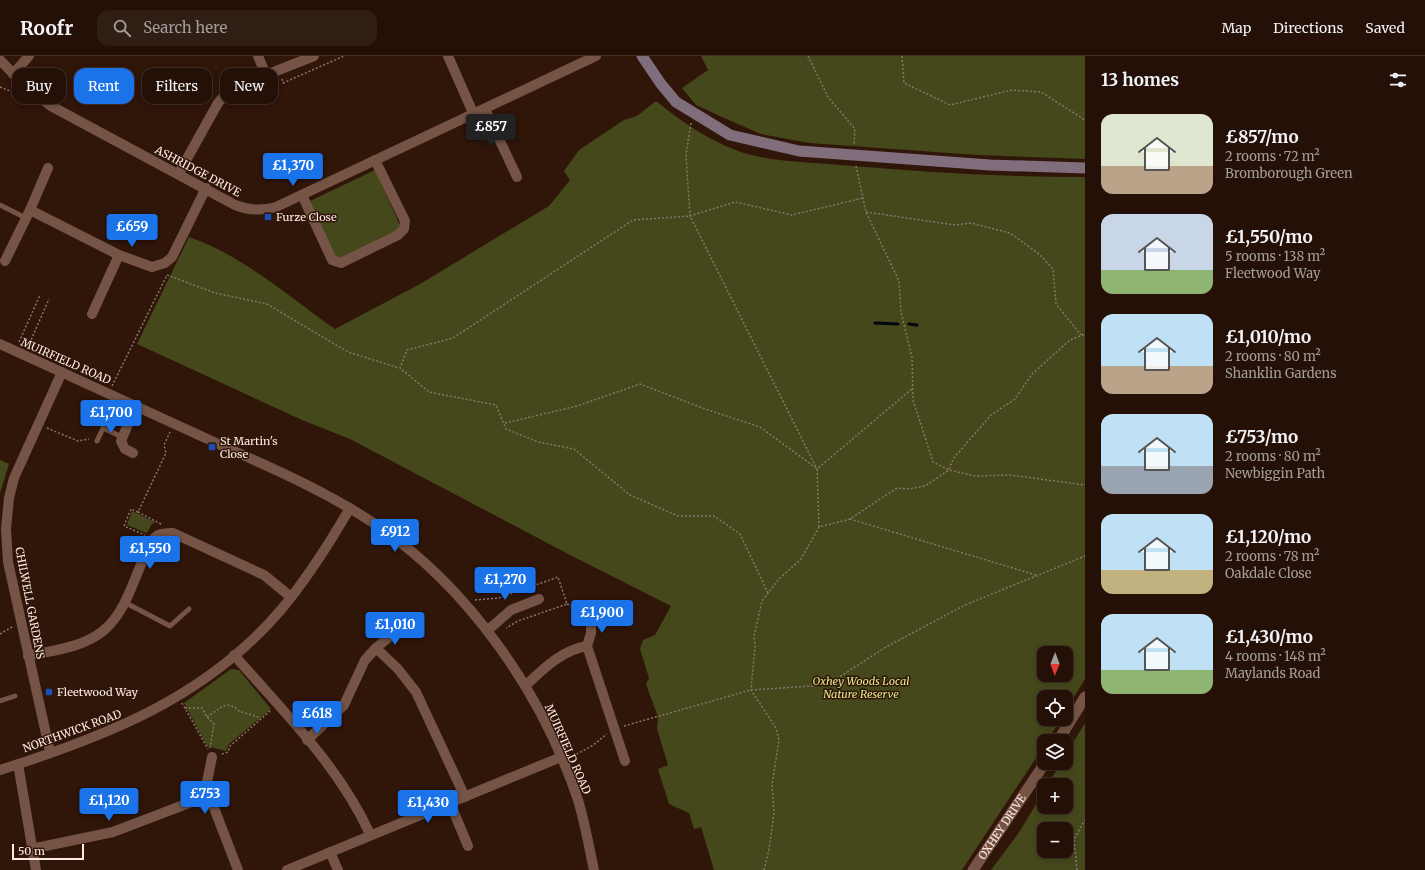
<!DOCTYPE html>
<meta charset="utf-8">
<style>
body{margin:0;font-family:Merriweather,serif;background:#301e15;color:#f1f3f6;height:100vh;display:flex;flex-direction:column;font-size:15px;white-space:nowrap}
*{box-sizing:border-box;margin:0}
p{font-size:13px;color:#a39d9b}
.icon{flex:none;width:22px;height:22px;fill:none;stroke:currentColor;stroke-width:2;stroke-linecap:round;stroke-linejoin:round}
.map{position:relative;flex:1;overflow:hidden}
.drawer{display:flex;flex-direction:column;background:#241007;width:340px}
.drawer>*{flex:none}
.hud{position:absolute;left:12px;top:12px;width:380px;height:36px;display:flex;gap:8px}
.needle{width:26px;rotate:181deg}
.controls{position:absolute;left:1037px;top:590px;display:grid;gap:8px}
.controls a{display:grid;place-items:center;width:36px;height:36px;border-radius:8px;background:#241007;box-shadow:0 2px 6px #0003,0 0 0 1px #413028;font-size:20px}
.scale{position:absolute;left:12px;bottom:10px;width:72px;box-sizing:border-box;padding-left:4px;border:2px solid #fcece5;border-top:0;font-size:11px;line-height:14px;white-space:nowrap;color:#fcece5;-webkit-text-stroke:3px #301509;paint-order:stroke}
.price{position:absolute;translate:-50% -34px;padding:0 9px;border-radius:4px;background:#1a73e8;color:#fff;font-size:13px;line-height:26px;filter:drop-shadow(0 1px 2px #0008)}
.price::after{content:'';position:absolute;left:50%;top:24px;width:12px;height:9px;margin-left:-6px;background:inherit;clip-path:polygon(0 0,100% 0,50% 100%)}
.price.current{background:#222;color:#fff}
ul{padding:0;list-style:none}
li{display:flex;align-items:center;gap:12px;height:100px;padding:0 16px}
li span{display:grid;place-items:center;flex:none;width:112px;height:80px;border-radius:12px;color:#555}
li>.icon{margin-inline-start:auto}
span .icon{width:48px;height:48px;fill:#fffc;stroke-width:1}
li b{font-size:17px}
h2{display:flex;justify-content:space-between;align-items:center;height:48px;padding:0 16px;font-size:17px}
.pill{padding:0 14px;border-radius:12px;background:#241007;box-shadow:0 2px 6px #0003,0 0 0 1px #413028;font-size:14px;line-height:36px}
.pill.current{background:#1a73e8;color:#fff}
header{display:flex;align-items:center;gap:24px;box-sizing:border-box;height:56px;padding:0 20px;background:#241007;border-bottom:1px solid #413028}
header strong{font-size:19px}
nav{display:flex;gap:22px;margin-inline-start:auto;font-size:14px}
.search{width:280px;height:36px;background:#301e15;display:flex;align-items:center;gap:10px;box-sizing:border-box;padding:0 14px;border-radius:12px;color:#a39d9b;font-size:15px}
main{display:flex;flex:1;min-height:0}
.map>svg:first-child{display:block}
.green{fill:#44481b;fill-rule:evenodd}
.lines{fill:none;stroke-linecap:round;stroke-linejoin:round}
.stream{stroke:#00070d;stroke-width:3}
.path{stroke:#8b756b;stroke-width:1.5;stroke-dasharray:2 2;stroke-linecap:butt}
.service{stroke:#755446;stroke-width:5}
.minor{stroke:#755446;stroke-width:10}
.tertiary{stroke:#755446;stroke-width:11}
.secondary{stroke:#816e7d;stroke-width:11}
.transit-dot{fill:#1a4fb4;stroke:#301509;stroke-width:1.5}
.labels{text-anchor:middle;stroke-width:3;stroke-linejoin:round;paint-order:stroke}
.street-label{font-size:11px;fill:#fcece5;stroke:#301509}
.poi-label{font-size:11px;fill:#fcece5;stroke:#301509;text-anchor:start}
.park-label{font-size:11px;font-style:italic;fill:#e1eb8d;stroke:#301509}
</style>
<header>
<strong>Roofr</strong>
<div class="search"><svg class="icon" aria-label="search" viewBox="0 0 24 24"><circle cx="10" cy="10" r="6"/><path d="M15 15l6 6"/></svg>Search here</div>
<nav><a>Map</a><a>Directions</a><a>Saved</a></nav>
</header>
<main>
<div class="map">
<svg width="1085" height="814" viewBox="0 0 1085 814">
<rect width="100%" height="100%" fill="#301509"/>
<g class="green">
<path d="M701 0H1085V103L977 99 809 87 761 78 722 61 696 49 682 32 708 14Z"/>
<path d="M656 45C682 66 709 85 741 96 772 106 808 106 840 109 922 116 1003 121 1085 121V623L1066 654V641H1044V663H1061L1047 685H1044V690L962 814H714L701 771 694 773 689 757 669 748 658 713 668 709 657 673 658 661 646 628 649 622 640 593 643 584 655 579 671 550 570 499 350 383 302 364 137 288 189 181C244 200 289 241 335 273L420 228 549 150 570 124 564 115 579 94 624 64 637 60ZM1044 597H1066V619H1044Z"/>
<path d="M375 114 400 169 398 174 341 202H335L310 145Z"/>
<path d="M0 404 9 408 0 437Z"/>
<path d="M132 455 155 466 151 469 147 477 127 469Z"/>
<path d="M231 613 239 614 271 653 229 688 226 695 207 690 184 647Z"/>
<path d="M1085 667V814H991L1018 778 1044 735V751H1066V729H1047L1061 707H1066V698ZM1044 773H1066V795H1044Z"/>
</g>
<g class="lines">
<g class="stream">
<path d="M875 267 898 268"/>
<path d="M909 268 917 269"/>
</g>
<g class="path">
<path d="M808 0 828 41 855 73 854 88"/>
<path d="M902 0 904 27 950 49 1012 34 1041 36 1085 64"/>
<path d="M282 23 283 27 344 0"/>
<path d="M0 31 18 38"/>
<path d="M691 67 686 99 690 160 817 413"/>
<path d="M856 110 866 156 899 225 901 256 912 301 913 344 933 406 949 414 975 420 1010 419 1085 429"/>
<path d="M866 156 955 169 971 167 1010 177 1039 198 1053 213 1056 248 1081 279"/>
<path d="M167 219 215 237 267 248 348 296 399 312"/>
<path d="M19 286 40 239"/>
<path d="M28 291 49 243"/>
<path d="M112 330 167 219"/>
<path d="M505 367 577 350 640 328 705 353 760 371 816 412"/>
<path d="M47 372 78 385 89 383"/>
<path d="M138 456 131 453 124 470 145 479"/>
<path d="M850 463 1036 519"/>
<path d="M161 468 138 456 166 397 164 389 170 376"/>
<path d="M819 471 817 413 913 332"/>
<path d="M768 537 740 478 714 460H678L630 439 574 393 538 386 506 373 496 349 429 336 400 312 407 294 453 282 633 164 690 160 735 146 792 159 863 142"/>
<path d="M475 544 499 542 558 521 567 548 518 565 506 572"/>
<path d="M567 548 579 553 584 558"/>
<path d="M0 578 12 571"/>
<path d="M182 647 208 693"/>
<path d="M185 652H202L207 661 214 668 210 692"/>
<path d="M207 661 223 650 228 649 235 651 239 655 261 662"/>
<path d="M624 670 751 634 827 629 886 591 965 549 1085 500"/>
<path d="M222 698 228 696 230 690 270 655"/>
<path d="M573 700 592 690 607 678"/>
<path d="M764 814 769 793 774 757 772 729 779 684 776 672 751 634 755 591 754 580 762 545 779 523 801 503 819 471 850 463 897 432 908 433 925 430 949 414 953 403 991 359 1015 343 1032 318 1070 284 1085 278"/>
<path d="M1077 814 1074 783 1085 764"/>
</g>
<g class="service">
<path d="M0 149 26 162"/>
<path d="M97 355 127 368"/>
<path d="M97 385 103 372 122 381"/>
<path d="M124 546 170 570 189 553"/>
<path d="M0 645 15 640"/>
</g>
<g class="minor">
<path d="M448 0 474 59"/>
<path d="M0 4 27 32 51 50 235 149C250 155 262 155 276 151L596 0"/>
<path d="M13 18 29 0"/>
<path d="M266 19 314 0"/>
<path d="M485 53 517 121"/>
<path d="M179 117 218 47 228 35 266 19 258 0"/>
<path d="M302 139 332 204 341 207 398 179 404 173 405 165 375 104"/>
<path d="M30 154 119 199 152 211 165 207 172 201 206 132"/>
<path d="M5 205 30 154 48 112"/>
<path d="M92 258 119 199"/>
<path d="M0 288C71 321 143 353 214 386 269 411 324 434 375 468 469 531 542 637 578 744 585 767 589 791 594 814"/>
<path d="M133 397 125 393 121 385 136 349"/>
<path d="M488 574 511 554 539 543"/>
<path d="M587 590 591 577V565L605 557"/>
<path d="M376 592 401 571"/>
<path d="M234 599C283 655 339 710 370 778"/>
<path d="M28 600C53 594 82 592 103 575 124 558 132 529 142 506 146 497 149 485 158 479 162 477 168 477 173 477L264 519 291 541"/>
<path d="M525 630C543 613 562 594 587 590L625 705"/>
<path d="M307 684 344 649 365 604 376 592 398 613 416 636 465 741"/>
<path d="M50 696 8 506 6 473 9 442 14 422 62 316"/>
<path d="M212 701 207 726 209 739 238 814"/>
<path d="M18 708 36 814"/>
<path d="M0 714C107 680 205 642 280 555 307 523 329 488 350 452"/>
<path d="M450 747 468 790"/>
<path d="M31 793 113 776 189 747"/>
<path d="M330 796 338 814"/>
<path d="M287 814 561 701"/>
</g>
<g class="tertiary">
<path d="M1058 685 1085 641"/>
<path id="s1" d="M973 814 1045 707"/>
</g>
<path class="secondary" d="M642 0 661 28 676 46 730 79 799 95 990 109 1085 112"/>
</g>
<g class="transit-dot">
<rect x="264" y="157" width="8" height="8" rx="2"/>
<rect x="208" y="387" width="8" height="8" rx="2"/>
<rect x="45" y="632" width="8" height="8" rx="2"/>
</g>
<g class="labels">
<g class="street-label">
<text transform="translate(198 115) rotate(28)" y="4">ASHRIDGE DRIVE</text>
<text transform="translate(66 305) rotate(24)" y="4">MUIRFIELD ROAD</text>
<text transform="translate(30 547) rotate(79)" y="4">CHILWELL GARDENS</text>
<text transform="translate(72 675) rotate(-20)" y="4">NORTHWICK ROAD</text>
<text transform="translate(568 693) rotate(66)" y="4">MUIRFIELD ROAD</text>
<text dy="4" stroke="none"><textPath href="#s1" startOffset="52">OXHEY DRIVE</textPath></text>
</g>
<g class="poi-label">
<text x="276" y="165">Furze Close</text>
<text x="220" y="389">St Martin's<tspan x="220" dy="13">Close</tspan></text>
<text x="57" y="640">Fleetwood Way</text>
</g>
<g class="park-label">
<text x="861" y="629">Oxhey Woods Local<tspan x="861" dy="13">Nature Reserve</tspan></text>
</g>
</g>
</svg>
<div class="controls">
<a><svg class="needle" viewBox="-14 -14 28 28"><path d="M0-13l5 13h-10z" fill="#e53935"/><path d="M0 13l5-13h-10z" fill="#a39d9b"/></svg></a>
<a><svg class="icon" aria-label="locate" viewBox="0 0 24 24"><circle cx="12" cy="12" r="6"/><path d="M12 2v4M12 18v4M2 12h4M18 12h4"/></svg></a>
<a><svg class="icon" aria-label="layers" viewBox="0 0 24 24"><path d="M12 4l9 5-9 5-9-5zM3 14l9 5 9-5"/></svg></a>
<a>+</a>
<a>−</a>
</div>
<div class="scale">50 m</div>
<b class="price current" style="left:491px;top:92px">£857</b>
<b class="price" style="left:293px;top:131px">£1,370</b>
<b class="price" style="left:132px;top:192px">£659</b>
<b class="price" style="left:111px;top:378px">£1,700</b>
<b class="price" style="left:395px;top:497px">£912</b>
<b class="price" style="left:150px;top:514px">£1,550</b>
<b class="price" style="left:505px;top:545px">£1,270</b>
<b class="price" style="left:602px;top:578px">£1,900</b>
<b class="price" style="left:395px;top:590px">£1,010</b>
<b class="price" style="left:317px;top:679px">£618</b>
<b class="price" style="left:205px;top:759px">£753</b>
<b class="price" style="left:109px;top:766px">£1,120</b>
<b class="price" style="left:428px;top:768px">£1,430</b>
<div class="hud">
<a class="pill">Buy</a>
<a class="pill current">Rent</a>
<a class="pill">Filters</a>
<a class="pill">New</a>
</div>
</div>
<section class="drawer">
<h2>13 homes<svg class="icon" aria-label="filters" viewBox="0 0 24 24"><path d="M4 7h16M4 17h16"/><circle cx="9" cy="7" r="2"/><circle cx="15" cy="17" r="2"/></svg></h2>
<ul>
<li><span style="background:linear-gradient(#dfe7d0 65%,#b9a48a 0)"><svg class="icon" aria-label="home" viewBox="0 0 24 24"><path d="M3 11l9-7 9 7M6 9v11h12V9"/></svg></span><div><b>£857/mo</b><p>2 rooms · 72 m²</p><p>Bromborough Green</p></div></li>
<li><span style="background:linear-gradient(#c9d6e8 70%,#8fb573 0)"><svg class="icon" aria-label="home" viewBox="0 0 24 24"><path d="M3 11l9-7 9 7M6 9v11h12V9"/></svg></span><div><b>£1,550/mo</b><p>5 rooms · 138 m²</p><p>Fleetwood Way</p></div></li>
<li><span style="background:linear-gradient(#bfe0f5 65%,#b9a48a 0)"><svg class="icon" aria-label="home" viewBox="0 0 24 24"><path d="M3 11l9-7 9 7M6 9v11h12V9"/></svg></span><div><b>£1,010/mo</b><p>2 rooms · 80 m²</p><p>Shanklin Gardens</p></div></li>
<li><span style="background:linear-gradient(#bfe0f5 65%,#9aa5b1 0)"><svg class="icon" aria-label="home" viewBox="0 0 24 24"><path d="M3 11l9-7 9 7M6 9v11h12V9"/></svg></span><div><b>£753/mo</b><p>2 rooms · 80 m²</p><p>Newbiggin Path</p></div></li>
<li><span style="background:linear-gradient(#bfe0f5 70%,#c2b280 0)"><svg class="icon" aria-label="home" viewBox="0 0 24 24"><path d="M3 11l9-7 9 7M6 9v11h12V9"/></svg></span><div><b>£1,120/mo</b><p>2 rooms · 78 m²</p><p>Oakdale Close</p></div></li>
<li><span style="background:linear-gradient(#bfe0f5 70%,#8fb573 0)"><svg class="icon" aria-label="home" viewBox="0 0 24 24"><path d="M3 11l9-7 9 7M6 9v11h12V9"/></svg></span><div><b>£1,430/mo</b><p>4 rooms · 148 m²</p><p>Maylands Road</p></div></li>
</ul>
</section>
</main>
